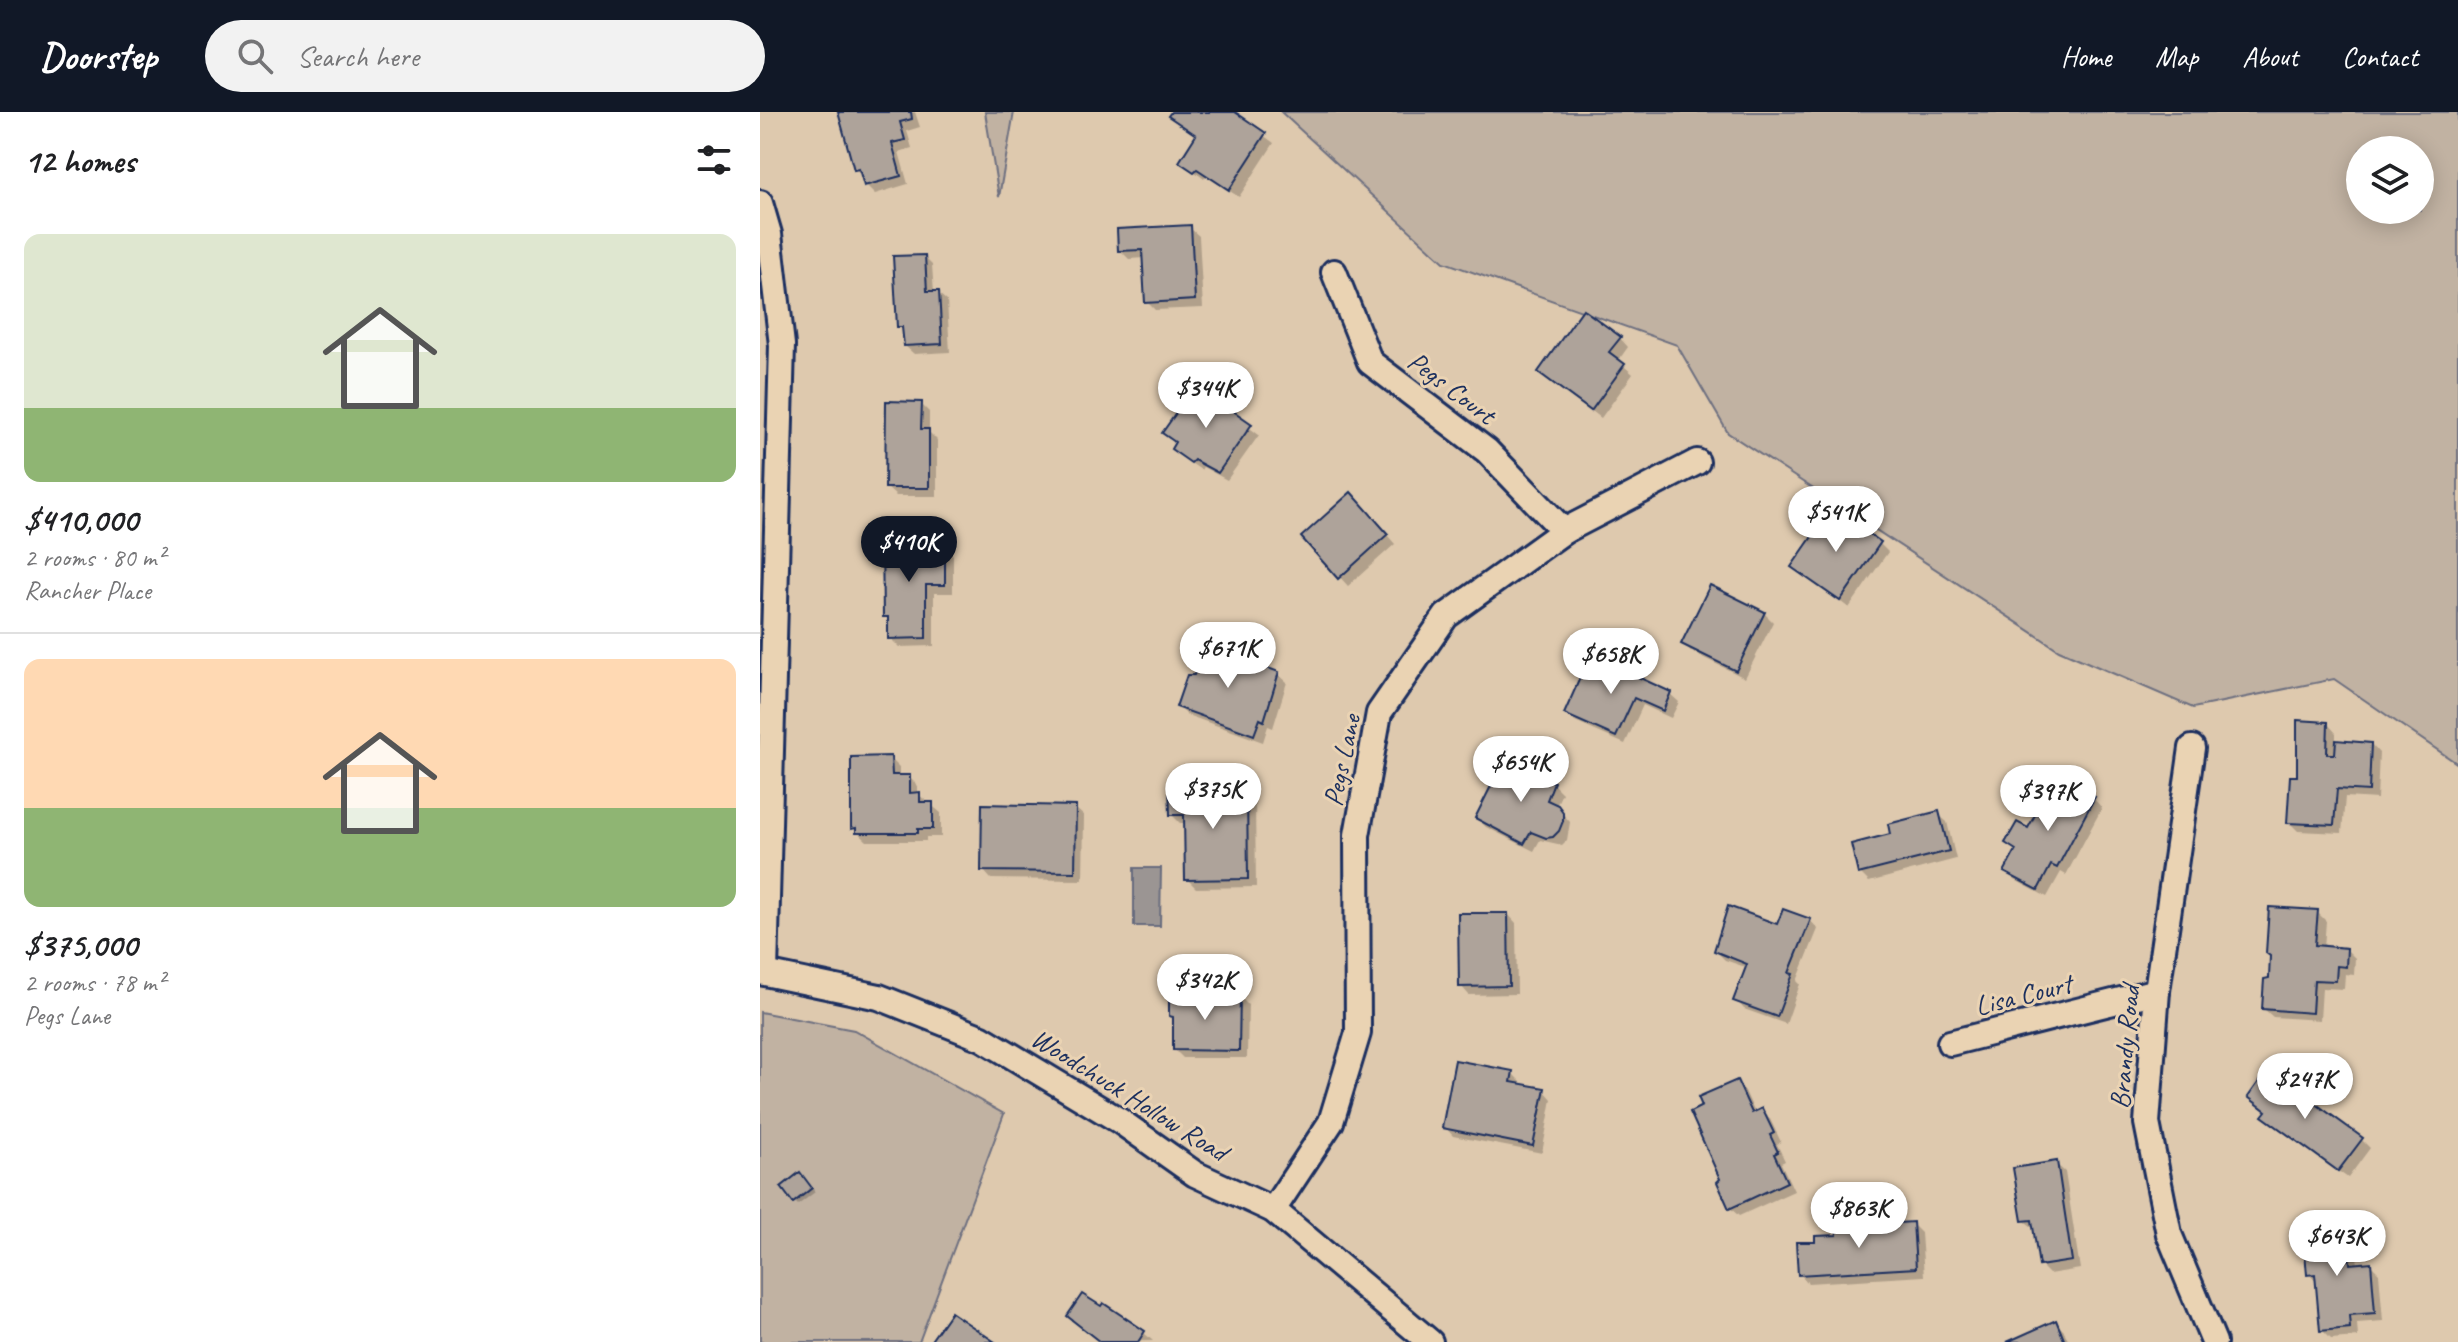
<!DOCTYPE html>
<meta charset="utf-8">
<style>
body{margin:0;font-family:Caveat,sans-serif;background:#f2f2f2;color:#202124;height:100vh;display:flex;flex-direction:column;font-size:30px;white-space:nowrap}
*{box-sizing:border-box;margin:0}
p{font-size:26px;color:#757577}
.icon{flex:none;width:44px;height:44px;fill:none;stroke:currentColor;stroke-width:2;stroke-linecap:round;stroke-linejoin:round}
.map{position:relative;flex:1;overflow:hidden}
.details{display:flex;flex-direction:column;background:#fff;width:760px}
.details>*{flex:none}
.controls{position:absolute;left:1586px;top:24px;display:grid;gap:16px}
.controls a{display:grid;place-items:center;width:88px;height:88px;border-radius:50%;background:#fff;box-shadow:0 4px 20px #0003;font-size:40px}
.price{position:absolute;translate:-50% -68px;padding:0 18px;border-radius:28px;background:#fff;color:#222;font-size:26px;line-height:52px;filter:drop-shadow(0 2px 4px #0008)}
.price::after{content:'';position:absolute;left:50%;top:48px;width:24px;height:18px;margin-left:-12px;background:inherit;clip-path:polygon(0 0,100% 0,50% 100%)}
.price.on{background:#111827;color:#fff}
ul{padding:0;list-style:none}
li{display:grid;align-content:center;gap:16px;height:424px;padding:0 24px}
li+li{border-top:2px solid #e0e0e0}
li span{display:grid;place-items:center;height:248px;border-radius:16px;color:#555}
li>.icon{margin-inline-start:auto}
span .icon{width:144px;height:144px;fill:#fffc;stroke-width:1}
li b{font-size:34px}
h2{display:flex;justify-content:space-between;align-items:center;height:96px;padding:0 24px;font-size:34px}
header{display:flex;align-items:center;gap:48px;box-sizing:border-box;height:112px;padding:0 40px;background:#111827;color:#fff}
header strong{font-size:38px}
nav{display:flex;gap:44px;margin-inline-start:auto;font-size:28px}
.search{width:560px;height:72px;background:#f2f2f2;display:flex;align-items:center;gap:20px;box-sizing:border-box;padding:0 28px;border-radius:44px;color:#757577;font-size:30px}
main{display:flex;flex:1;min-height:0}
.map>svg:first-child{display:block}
.green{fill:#c1b2a2;stroke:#6e7080;stroke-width:2;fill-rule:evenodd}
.water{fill:#9b9593;stroke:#686c7e;stroke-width:2}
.shadow{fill:#0003}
.building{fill:#aea39a;stroke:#1b2f5e;stroke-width:2}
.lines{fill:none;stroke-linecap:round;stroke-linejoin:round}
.minor-casing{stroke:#1b2f5e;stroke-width:30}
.minor{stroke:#ead3b3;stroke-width:24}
.labels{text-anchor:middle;stroke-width:6;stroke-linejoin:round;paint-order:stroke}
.street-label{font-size:28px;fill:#1b2f5e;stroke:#ead3b3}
</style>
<header>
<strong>Doorstep</strong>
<div class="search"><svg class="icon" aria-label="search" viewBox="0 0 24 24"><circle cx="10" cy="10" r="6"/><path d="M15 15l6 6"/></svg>Search here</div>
<nav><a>Home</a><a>Map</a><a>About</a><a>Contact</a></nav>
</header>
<main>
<section class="details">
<h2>12 homes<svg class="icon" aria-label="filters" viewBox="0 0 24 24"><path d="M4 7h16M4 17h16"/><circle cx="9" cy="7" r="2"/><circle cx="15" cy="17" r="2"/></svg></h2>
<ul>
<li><span style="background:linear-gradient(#dfe7d0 70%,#8fb573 0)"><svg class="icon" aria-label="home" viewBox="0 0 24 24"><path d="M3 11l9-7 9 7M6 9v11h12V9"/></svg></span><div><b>$410,000</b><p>2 rooms · 80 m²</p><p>Rancher Place</p></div></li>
<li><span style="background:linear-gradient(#ffd9b3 60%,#8fb573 0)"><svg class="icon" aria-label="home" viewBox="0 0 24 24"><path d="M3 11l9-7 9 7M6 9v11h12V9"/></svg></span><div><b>$375,000</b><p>2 rooms · 78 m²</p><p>Pegs Lane</p></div></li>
</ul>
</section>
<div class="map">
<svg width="1698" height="1230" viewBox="0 0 1698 1230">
<rect width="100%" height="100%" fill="#dec9ae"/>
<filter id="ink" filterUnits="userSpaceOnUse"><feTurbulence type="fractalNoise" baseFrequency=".0125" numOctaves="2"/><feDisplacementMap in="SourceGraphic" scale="16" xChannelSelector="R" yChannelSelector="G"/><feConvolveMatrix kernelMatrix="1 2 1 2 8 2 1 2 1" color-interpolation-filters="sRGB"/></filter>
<g filter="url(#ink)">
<g class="green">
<path d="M225 0H254L239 85Z"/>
<path d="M521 0H1698V652L1574 567 1433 596 1299 538 968 321 917 233 684 150ZM1600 38H1660V98H1600Z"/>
<path d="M0 900 94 918 244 1002 159 1230H0Z"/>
</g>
<path class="water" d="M374 756H401L400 814H374Z"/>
<g class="shadow">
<path d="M80 0H155L160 15 147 19 152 36 139 40 148 72 115 82 106 73 103 65 96 57Z"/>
<path d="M413 0H471L514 31 479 85 446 64 444 67 421 49 437 25 410 4Z"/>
<path d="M430 116 439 124 443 196 395 198 387 190 385 146 369 147 360 138Z"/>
<path d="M164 145 172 153 174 181H178L187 189 190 240 154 242 145 234V220L139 214Z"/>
<path d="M860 226 868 235 858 249 873 262 841 306 781 260Z"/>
<path d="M437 276 499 323 467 368 443 355 441 358 422 345 414 336 416 332 405 321Z"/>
<path d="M161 292 169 300V320L177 328V384H136L127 376Z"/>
<path d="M599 391 635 432 588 474 543 425Z"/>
<path d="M157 426 166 435H184L193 443V481H174V534L139 535 130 526V509L125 504Z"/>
<path d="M1120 432 1128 440 1089 496 1034 455Z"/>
<path d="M1004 501 1013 510 985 566 932 540 923 532Z"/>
<path d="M831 546 910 582 919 590 911 606 883 593 865 632 815 610 806 601Z"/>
<path d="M518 562 527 570 513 616 508 614 503 630 427 603 418 594 436 565Z"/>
<path d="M1539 610 1568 612 1576 621V630L1611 632 1619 641 1617 687 1585 685 1582 721 1538 719 1529 710 1539 666Z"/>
<path d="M130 646 139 655V665H149L158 674V682L181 701V725H166V729H107L93 716Z"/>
<path d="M793 672 802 681 796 694 810 710 807 728 802 733 780 728 774 739 726 715 717 706Z"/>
<path d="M437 673 442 679 486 678 495 687 496 775 436 776 427 767 426 711H420L412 703Z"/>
<path d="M1334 687 1342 696 1306 763 1301 760 1287 785 1255 768 1247 760 1257 740 1248 731Z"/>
<path d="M315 696 324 704 323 768 231 767 223 758Z"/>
<path d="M1178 702 1187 710 1196 747 1109 770 1100 761 1133 724Z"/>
<path d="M1557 800 1566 809 1564 836 1587 838 1595 846 1594 863 1585 862 1584 877 1562 876 1560 908 1513 905 1504 897 1511 867Z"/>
<path d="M748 802 756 811 757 882 709 883 701 874Z"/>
<path d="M1050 808 1058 817 1037 869 1040 872 1026 912 984 897 976 888 988 856 965 848 956 839 1019 815Z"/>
<path d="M479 884 488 893 487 946H423L415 938V907L411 903Z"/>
<path d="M752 961 761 970 760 974 784 978 792 987 782 1041 693 1024 685 1015Z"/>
<path d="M977 970 985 979 995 1001 1002 998 1010 1007 1021 1030 1017 1032 1025 1049 1021 1051 1034 1079 979 1104 970 1096Z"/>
<path d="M1490 985 1601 1027 1610 1036 1588 1066 1513 1013 1504 1004 1507 1000Z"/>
<path d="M1296 1052 1305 1060 1320 1157 1289 1162 1280 1153 1275 1117 1263 1108Z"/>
<path d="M44 1066 55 1080 38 1093 35 1090Z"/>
<path d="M1152 1112 1161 1121 1164 1164 1048 1171 1040 1162 1057 1132Z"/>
<path d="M1586 1115 1595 1124 1598 1153 1610 1152 1619 1161 1623 1209 1597 1211 1598 1225 1571 1227 1562 1218 1558 1172 1549 1162Z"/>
<path d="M1295 1210 1304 1219 1309 1230H1252Z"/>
<path d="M328 1219 384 1221 393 1229 339 1230Z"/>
</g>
<g class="building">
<path d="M78 0H151L152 7 140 10 145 28 132 31 141 64 104 74 99 57 94 58Z"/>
<path d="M411 0H475L506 21 469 78 437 57 434 60 419 50 436 23 408 4Z"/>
<path d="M431 113 435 188 385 191 382 138 358 139 357 117Z"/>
<path d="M165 143 167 179H179L182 232 144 234 142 215H137L133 144Z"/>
<path d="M823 197 861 225 849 240 865 252 831 299 778 260Z"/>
<path d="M436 273 492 312 458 361 434 348 431 351 411 337 415 330 402 321Z"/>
<path d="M126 289 162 290 161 317H169V376H125Z"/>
<path d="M591 380 628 422 578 467 541 425Z"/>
<path d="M1072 396 1121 430 1080 489 1031 455Z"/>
<path d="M158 424V433H185V473H166V526L128 527V505H123L122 425Z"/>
<path d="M950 473 1005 500 976 559 921 532Z"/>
<path d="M446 533 519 560 504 609 500 607 494 623 416 595 427 563H434L437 555 433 551 439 537 444 536Z"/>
<path d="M830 543 911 580 903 599 874 586 856 625 804 602Z"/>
<path d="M1537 608 1568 610 1567 642H1575L1576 628 1611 631 1609 679 1577 677 1574 713 1527 711 1530 664H1537Z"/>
<path d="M131 644 132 663H150V681L160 680V690H173V717H158V721H96V716L91 717V645Z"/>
<path d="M745 646 794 670 787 688 798 693 803 700V709L799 719 793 725 786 726 771 720 764 732 715 706Z"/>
<path d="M1296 664 1335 685 1297 756 1291 753 1278 778 1244 760 1256 738 1245 731 1257 710 1268 716Z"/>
<path d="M409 671H438L437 677 487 676 488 767 425 768 424 703H410Z"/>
<path d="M222 692 316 694 315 760 221 759Z"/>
<path d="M1179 699 1189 739 1098 762 1091 732 1130 722 1128 712Z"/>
<path d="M968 794 1017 812 1023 797 1051 807 1029 861 1033 862 1017 905 973 889 987 852 954 839Z"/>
<path d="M1509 795 1558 798 1555 833 1587 836 1586 855 1577 854 1576 869 1554 868 1552 901 1502 897 1504 867 1509 866 1510 844 1506 841Z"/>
<path d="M698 801H748L749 874 699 875Z"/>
<path d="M409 881 480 882 479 939 413 938V905L409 904Z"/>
<path d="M695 948 753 959 751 970 785 976 773 1034 682 1016Z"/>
<path d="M1508 957 1603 1026 1578 1059 1502 1004 1506 999 1488 985Z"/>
<path d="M977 968 992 1001 1002 996 1014 1021 1010 1023 1018 1040 1014 1042 1027 1070 969 1097 957 1070 960 1067 930 1000 942 994 938 985Z"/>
<path d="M1297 1049 1312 1149 1279 1154 1272 1108 1262 1109 1253 1056Z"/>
<path d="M40 1060 52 1076 33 1091 21 1075Z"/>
<path d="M1153 1110 1156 1156 1038 1163 1036 1130H1055V1124L1077 1123 1076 1115Z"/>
<path d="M1587 1113 1590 1152 1611 1150 1615 1201 1589 1203 1590 1216 1560 1219 1555 1162 1547 1163 1543 1117Z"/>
<path d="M322 1182 341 1194 343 1191 385 1219 378 1230H340L307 1204Z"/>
<path d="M191 1200 235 1230H170Z"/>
<path d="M1296 1208 1305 1230H1247Z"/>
</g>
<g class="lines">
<defs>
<g id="minor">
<path d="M0 91 9 122 22 233 5 860"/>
<path d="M574 160 610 250 727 339 804 419"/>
<path d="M1432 636 1397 879 1387 1011 1409 1122 1454 1230"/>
<path d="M0 860 119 885 222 926 360 1009 435 1062 513 1098 670 1230"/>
<path d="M1190 931 1397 879"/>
<path d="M513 1098 571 1010 598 921 597 723 619 601 686 504 804 419 937 350"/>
</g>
</defs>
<use href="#minor" class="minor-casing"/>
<use href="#minor" class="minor"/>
</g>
</g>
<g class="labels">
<g class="street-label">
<text transform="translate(692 275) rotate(37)" y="10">Pegs Court</text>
<text transform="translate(581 648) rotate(-78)" y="10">Pegs Lane</text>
<text transform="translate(1263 882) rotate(-14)" y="10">Lisa Court</text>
<text transform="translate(1364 935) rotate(-85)" y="10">Brandy Road</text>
<text transform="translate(370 982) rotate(32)" y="10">Woodchuck Hollow Road</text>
</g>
</g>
</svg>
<div class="controls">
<a><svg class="icon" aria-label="layers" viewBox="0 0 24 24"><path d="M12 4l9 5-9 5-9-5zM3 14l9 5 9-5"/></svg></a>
</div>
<b class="price" style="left:446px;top:318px">$344K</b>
<b class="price" style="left:1076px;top:442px">$541K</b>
<b class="price on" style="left:149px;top:472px">$410K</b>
<b class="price" style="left:468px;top:578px">$671K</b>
<b class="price" style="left:851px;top:584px">$658K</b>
<b class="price" style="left:761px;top:692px">$654K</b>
<b class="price" style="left:453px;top:719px">$375K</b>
<b class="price" style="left:1288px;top:721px">$397K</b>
<b class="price" style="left:445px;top:910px">$342K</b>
<b class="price" style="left:1545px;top:1009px">$247K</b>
<b class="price" style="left:1099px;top:1138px">$863K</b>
<b class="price" style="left:1577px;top:1166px">$643K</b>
</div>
</main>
